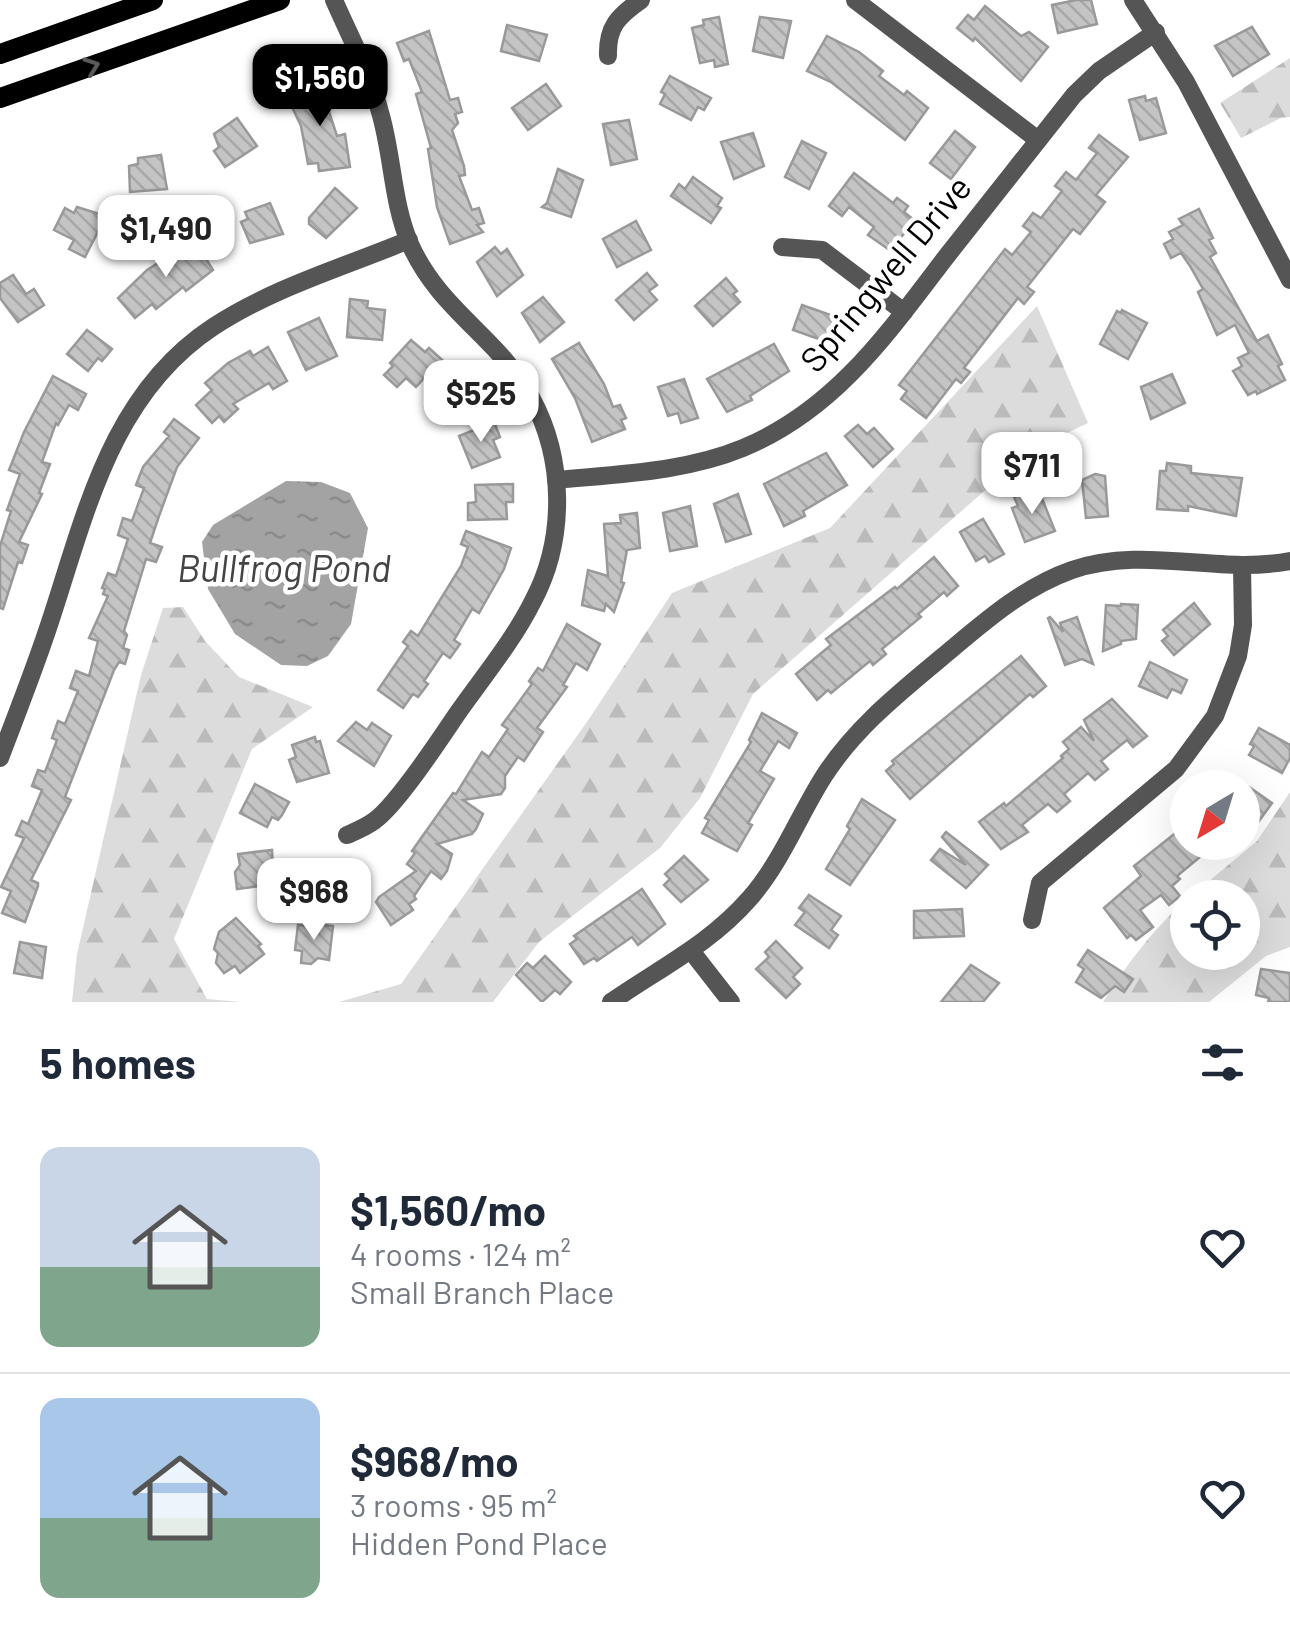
<!DOCTYPE html>
<meta charset="utf-8">
<style>
body{margin:0;font-family:Barlow,sans-serif;background:#f6f6f7;color:#1f2937;height:100vh;display:flex;flex-direction:column;font-size:38px;white-space:nowrap}
*{box-sizing:border-box;margin:0}
p{font-size:32px;color:#747a83}
.icon{flex:none;width:55px;height:55px;fill:none;stroke:currentColor;stroke-width:2;stroke-linecap:round;stroke-linejoin:round}
.map{position:relative;height:1002px;overflow:hidden}
.details{display:flex;flex-direction:column;background:#fff;flex:1}
.details>*{flex:none}
.needle{width:65px;rotate:218deg}
.tools{position:absolute;left:1170px;top:770px;display:grid;gap:20px}
.tools a{display:grid;place-items:center;width:90px;height:90px;border-radius:50%;background:#fff;box-shadow:0 10px 40px #0002;font-size:50px}
.price{position:absolute;translate:-50% -85px;padding:0 22px;border-radius:20px;background:#fff;color:#222;font-size:32px;line-height:65px;filter:drop-shadow(0 2px 5px #0008)}
.price::after{content:'';position:absolute;left:50%;top:60px;width:30px;height:22px;margin-left:-15px;background:inherit;clip-path:polygon(0 0,100% 0,50% 100%)}
.price.current{background:#000;color:#fff}
ul{padding:0;list-style:none}
li{display:flex;align-items:center;gap:30px;height:250px;padding:0 40px}
li+li{border-top:2px solid #e0e1e3}
li span{display:grid;place-items:center;flex:none;width:280px;height:200px;border-radius:20px;color:#555}
li>.icon{margin-inline-start:auto}
span .icon{width:120px;height:120px;fill:#fffc;stroke-width:1}
li b{font-size:42px}
h2{display:flex;justify-content:space-between;align-items:center;height:120px;padding:0 40px;font-size:42px}
.map>svg:first-child{display:block}
.forest{fill:url(#forest-firs)}
.water{fill:url(#water-ripples)}
.building{fill:url(#building-back-hatch);stroke:#999;stroke-width:2.5}
.lines{fill:none;stroke-linecap:round;stroke-linejoin:round}
.minor{stroke:#555;stroke-width:18}
.major{stroke:#000;stroke-width:20}
.oneway{stroke:#595959}
.labels{text-anchor:middle;stroke-width:9;stroke-linejoin:round;paint-order:stroke}
.street-label{font-size:35px;fill:#000;stroke:#fff}
.water-label{font-size:38px;font-style:italic;fill:#444;stroke:#fff}
</style>
<div class="map">
<svg width="1290" height="1002" viewBox="0 0 1290 1002">
<defs>
<pattern id="forest-firs" width="22" height="20" patternUnits="userSpaceOnUse" patternTransform="scale(2.5)"><rect width="22" height="20" fill="#dcdcdc"/><path d="M5 1l3.5 6h-7zM16 11l3.5 6h-7z" fill="#bbb"/></pattern>
<pattern id="water-ripples" width="26" height="14" patternUnits="userSpaceOnUse" patternTransform="scale(2.5)"><rect width="26" height="14" fill="#a3a3a3"/><path d="M2 4q2-2 4 0t4 0M15 11q2-2 4 0t4 0" fill="none" stroke="#8b8b8b"/></pattern>
<pattern id="building-back-hatch" width="6" height="6" patternUnits="userSpaceOnUse" patternTransform="scale(2.5)"><rect width="6" height="6" fill="#c4c4c4"/><path d="M-1 5l2 2M0 0l6 6M5-1l2 2" fill="none" stroke="#a7a7a7"/></pattern>
</defs>
<rect width="100%" height="100%" fill="#fff"/>
<g class="forest">
<path d="M1290 58V117L1281 118 1241 138 1220 103Z"/>
<path d="M1037 306 1088 423 1031 450 753 694 700 798 660 848 539 942 493 1002H339L401 984 589 719 672 593 830 528Z"/>
<path d="M183 607 205 641 239 677 313 707 252 749 174 939 207 999 241 1002H72L77 954 141 675 163 608Z"/>
<path d="M1290 792V947L1266 956 1209 1002H1103C1126 965 1154 928 1187 899L1188 952H1242V898L1190 897 1257 841Z"/>
</g>
<path class="water" d="M286 481 321 482 350 493 368 528 351 624 328 656 307 666 281 665 235 634 208 589 202 542 213 525Z"/>
<g class="building">
<path d="M1076 0H1091L1097 24 1058 33 1052 5Z"/>
<path d="M985 6 1021 36 1029 32 1048 47 1021 81 975 38 973 41 957 28 968 15 974 20Z"/>
<path d="M719 17 728 64 715 67 714 60 700 63 692 28 704 25 703 20Z"/>
<path d="M760 17 791 21 783 58 753 51Z"/>
<path d="M507 25 547 35 539 61 501 51Z"/>
<path d="M1252 27 1269 54 1233 76 1215 46Z"/>
<path d="M429 31 450 100 458 98 462 112 455 114 458 123 452 130 464 166 465 175 459 176 472 210 479 208 484 223 477 225 483 232 450 244 437 207 428 149 431 148 416 94 422 92 409 59 404 61 397 43Z"/>
<path d="M827 36 859 52 883 71 879 76 904 95 907 91 928 108 905 140 831 82 807 71Z"/>
<path d="M670 76 711 98 704 110 698 107 691 120 660 104 665 94 661 92Z"/>
<path d="M327 81 332 98 325 100 337 136 345 134 350 167 319 171 318 163 308 164 301 126 292 107 300 104 296 91Z"/>
<path d="M546 84 561 106 528 130 512 108Z"/>
<path d="M1145 96 1146 101 1156 98 1166 133 1140 140 1129 100Z"/>
<path d="M237 118 257 146 225 167 214 151 219 147 214 134Z"/>
<path d="M629 120 637 159 611 165 603 124Z"/>
<path d="M955 131 975 147 951 179 930 163Z"/>
<path d="M753 133 764 166 734 179 721 142Z"/>
<path d="M1099 135 1128 157 1096 195 1105 202 1080 234 1073 229 1027 287 1034 292 1024 304 1018 298 964 368 970 372 961 383 956 379 926 418 901 399 907 391 899 385 1005 249 1012 255 1031 232 1023 226 1033 213 1041 218 1062 191 1055 186 1066 172 1076 180 1097 153 1089 148Z"/>
<path d="M802 141 826 153 809 189 785 177Z"/>
<path d="M161 155 167 189 130 192 129 166 138 164V158Z"/>
<path d="M558 169 583 180 571 217 542 207 547 203Z"/>
<path d="M854 173 893 203 897 198 908 206 904 212 914 220 891 251 868 235 874 227 849 207 842 216 829 206Z"/>
<path d="M693 177 722 198 717 206 721 208 711 223 671 196 679 184 685 189Z"/>
<path d="M335 188 357 208 326 238 309 224V218Z"/>
<path d="M270 203 283 234 250 243 241 222 248 219 245 212Z"/>
<path d="M77 207 106 216 85 257 69 249 74 240 54 230 65 208 74 213Z"/>
<path d="M1199 209 1213 238 1209 240 1216 253 1210 257 1257 341 1268 335 1282 364 1278 366 1285 380 1257 394 1256 391 1248 395 1233 371 1242 366 1238 358 1249 353 1235 325 1217 335 1198 292 1203 289 1190 266 1181 253 1171 258 1164 244 1173 239 1169 232 1183 225 1179 219Z"/>
<path d="M636 221 651 250 617 267 603 239Z"/>
<path d="M188 244 194 255 201 251 213 270 186 291 183 287 156 309 152 304 135 318 118 298 147 270Z"/>
<path d="M495 247 501 254 507 249 523 275 497 296 477 262Z"/>
<path d="M647 273 657 285 649 291 657 300 634 320 616 300Z"/>
<path d="M13 275 26 294 34 289 44 305 18 322 0 298V283Z"/>
<path d="M726 278 737 291 733 294 740 302 713 326 695 306Z"/>
<path d="M543 297 564 322 540 342 522 313Z"/>
<path d="M350 299 368 301 367 308 385 310 382 340 347 337Z"/>
<path d="M802 305 839 318 830 343 793 330Z"/>
<path d="M1122 310 1147 323 1128 359 1100 344 1117 311 1121 313Z"/>
<path d="M319 318 337 356 306 370 288 332Z"/>
<path d="M87 330 112 349 102 361 98 358 88 371 67 354Z"/>
<path d="M411 340 425 352 429 348 483 397 458 420 436 404 445 395 427 375 416 387 406 378 397 387 384 375 393 366 390 363Z"/>
<path d="M579 343 604 384 613 407 620 405 626 418 621 420 625 429 592 442 575 398 552 359Z"/>
<path d="M774 344 789 371 750 396 752 400 727 412 707 379Z"/>
<path d="M268 347 287 381 273 389 269 383 233 404 238 409 224 422 219 416 212 423 196 405 212 390 205 383 228 363 250 351 253 356Z"/>
<path d="M1172 374 1185 403 1151 419 1141 387Z"/>
<path d="M53 376 86 394 78 410 69 405 58 425 56 423 42 462 50 464 39 493 42 494 19 542 28 545 22 563 18 562 3 609 0 608V546L11 511 7 510 20 474 9 470 24 432Z"/>
<path d="M684 379 698 418 681 423 678 413 668 416 658 387Z"/>
<path d="M174 419 199 438 177 467 159 516 150 543 162 547 156 562 146 559 137 589 124 631 127 635 123 648 129 650 125 664 119 662 114 670 65 797 71 800 31 880 38 883V886L25 922 2 913 11 891 1 887 24 838 16 835 22 821 28 824 42 790 32 786 38 770 45 772 57 740 52 738 58 721 65 724 78 691 70 688 76 671 89 676 98 641 89 638 108 596 103 594 105 589 102 588 108 573 116 576 128 539 118 535 123 518 132 521 144 488 136 485 143 467 169 436 164 432Z"/>
<path d="M494 422 500 437 493 440 500 457 472 468 459 436Z"/>
<path d="M858 425 867 434 874 428 893 449 873 467 845 436Z"/>
<path d="M826 453 847 485 803 511 805 516 784 526 764 484Z"/>
<path d="M1167 463 1191 466V473L1242 478 1236 516 1188 506V511L1157 509 1160 471H1166Z"/>
<path d="M1095 474 1105 476 1108 516 1086 518 1082 480Z"/>
<path d="M513 484V502H506L507 519 468 520V503L476 502 475 485Z"/>
<path d="M1027 492 1031 500 1041 496 1055 531 1025 542 1012 508 1018 506 1014 497Z"/>
<path d="M738 494 751 534 726 542 714 504Z"/>
<path d="M690 506 697 546 670 551 663 513Z"/>
<path d="M637 513 640 548 627 550 621 582 624 583 614 612 606 604 604 611 582 605 588 570 608 576 604 524 621 523 620 515Z"/>
<path d="M983 519 1004 554 989 562 985 556 976 561 960 532Z"/>
<path d="M466 531 511 548 504 569 479 613 472 609 454 640 460 644 450 658 443 653 424 681 428 684 418 697 413 694 403 708 378 690 408 646 403 642 411 631 418 636 461 566 468 547 461 544Z"/>
<path d="M934 557 958 586 947 596 944 592 918 614 921 617 882 649 886 654 873 665 870 661 831 693 828 690 817 700 796 674 831 645 826 639 895 587 897 589Z"/>
<path d="M1194 603 1210 624 1174 655 1162 641 1168 636 1163 630Z"/>
<path d="M1121 604 1138 605 1136 639 1121 641V644L1103 651 1106 605 1121 606Z"/>
<path d="M1050 617 1063 632 1060 623 1077 617 1093 664 1082 659 1065 665 1048 618Z"/>
<path d="M567 624 600 644 587 670 576 663 563 685 567 687 537 728 543 732 524 761 518 757 505 776V788L501 794 463 800 483 814 476 829 472 834 437 844 452 854 447 871 441 879 431 871 414 896 416 899 409 904 413 910 391 925 376 902 379 897 416 871 407 864 415 853 412 851 453 793 456 794 482 752 489 757 508 729 502 725 532 684 529 681 538 668 543 671Z"/>
<path d="M1021 656 1046 686 1033 697 1030 694 910 799 886 771 894 764 892 761Z"/>
<path d="M1150 662 1187 680 1181 693 1172 689 1167 698 1139 686Z"/>
<path d="M1112 699 1147 736 1133 747 1127 740 1101 761 1108 769 1095 780 1088 773 1064 794 1070 801 1057 812 1048 804 1022 825 1028 832 1001 849 979 822 1004 803 1006 806 1063 758 1061 756 1069 749 1063 742 1081 727 1094 741 1084 720Z"/>
<path d="M762 713 797 733 789 748 778 741 760 771 774 779 748 823 752 825 737 851 702 833 709 820 705 818 751 742 749 740Z"/>
<path d="M356 722 367 730 372 723 391 736 374 766 338 741Z"/>
<path d="M1259 728 1290 745V758L1282 773 1249 755 1254 746 1250 744Z"/>
<path d="M315 737 316 742 320 741 329 773 297 782 289 760 296 757 292 745Z"/>
<path d="M1242 782 1272 803 1259 821 1254 817 1251 821 1242 815Z"/>
<path d="M255 784 289 802 282 815 278 820 272 817 267 827 240 813Z"/>
<path d="M862 799 895 820 850 885 826 869 850 829 847 826Z"/>
<path d="M1188 823V842H1218L1177 876 1180 879 1172 886 1180 896 1169 905 1161 895 1140 910 1153 927 1136 940 1131 935 1127 938 1104 908 1141 876 1134 866Z"/>
<path d="M946 832 988 865 966 888 931 860 940 849 966 865 942 837Z"/>
<path d="M272 850 274 884 237 889 235 872 240 865 238 854Z"/>
<path d="M684 856 708 880 681 902 664 885 670 879 665 874Z"/>
<path d="M642 889 665 924 638 945 632 937 597 961 594 958 584 964 570 944 577 939 574 936Z"/>
<path d="M809 895 841 916 831 930 838 935 829 948 795 925 805 912 799 908Z"/>
<path d="M962 909 964 936 914 938V911Z"/>
<path d="M236 918 261 944 258 946 264 954 240 973 235 966 224 973 216 963 218 953 214 949 219 932Z"/>
<path d="M315 924 333 926 329 960 318 958 311 964 301 963 302 951 295 950 298 925 315 927Z"/>
<path d="M776 941 802 968 793 977 800 984 786 998 756 969 769 957 765 952Z"/>
<path d="M20 942 46 947 42 978 14 973Z"/>
<path d="M1088 950 1133 979 1124 992 1115 986 1101 998 1076 982 1084 969 1078 965Z"/>
<path d="M545 956 571 982 560 994 555 990 542 1002 516 975 527 963 533 968Z"/>
<path d="M971 965 999 983 983 1002H941Z"/>
<path d="M1261 969 1290 973V1002H1268L1269 998 1256 995Z"/>
</g>
<g class="lines">
<g class="minor">
<path d="M334 0C350 37 370 73 380 112 393 156 392 202 410 244 440 311 498 337 531 397 565 459 566 539 533 601 513 641 483 677 457 714 440 739 397 805 374 821 366 827 356 831 347 835"/>
<path d="M855 0 1038 140"/>
<path d="M1133 0 1186 82 1290 280"/>
<path d="M608 56C607 27 618 16 641 0"/>
<path d="M782 247 822 250 904 312"/>
<path d="M556 480C619 474 685 472 743 448 835 410 888 333 946 257 989 203 1031 149 1074 95L1099 71 1156 32"/>
<path d="M0 758C17 713 35 668 50 622 86 513 111 394 213 327 272 288 344 267 409 240"/>
<path d="M1032 920 1040 883 1176 769 1215 716 1238 656 1243 625 1242 566"/>
<path d="M692 952 731 1002"/>
<path d="M611 1002C660 968 710 944 750 898 782 861 798 817 824 776 855 728 898 694 941 658 982 624 1021 588 1072 570 1145 545 1217 575 1290 561"/>
</g>
<g class="major">
<path d="M0 54 153 0"/>
<path d="M0 98 280 0"/>
</g>
</g>
<defs><path id="oneway-chevron" d="M-2-3.5L2.5 0L-2 3.5" fill="none" stroke-width="1.6" stroke-linecap="round" stroke-linejoin="round" transform="scale(2.5)"/></defs>
<use class="oneway" href="#oneway-chevron" transform="translate(92 66) rotate(-20)"/>
<g class="labels">
<g class="street-label">
<text transform="translate(886 274) rotate(-50)" y="12">Springwell Drive</text>
</g>
<g class="water-label">
<text x="284" y="582">Bullfrog Pond</text>
</g>
</g>
</svg>
<div class="tools">
<a><svg class="needle" viewBox="-14 -14 28 28"><path d="M0-13l5 13h-10z" fill="#e53935"/><path d="M0 13l5-13h-10z" fill="#747a83"/></svg></a>
<a><svg class="icon" aria-label="locate" viewBox="0 0 24 24"><circle cx="12" cy="12" r="6"/><path d="M12 2v4M12 18v4M2 12h4M18 12h4"/></svg></a>
</div>
<b class="price current" style="left:320px;top:129px">$1,560</b>
<b class="price" style="left:166px;top:280px">$1,490</b>
<b class="price" style="left:481px;top:445px">$525</b>
<b class="price" style="left:1032px;top:517px">$711</b>
<b class="price" style="left:314px;top:943px">$968</b>
</div>
<section class="details">
<h2>5 homes<svg class="icon" aria-label="filters" viewBox="0 0 24 24"><path d="M4 7h16M4 17h16"/><circle cx="9" cy="7" r="2"/><circle cx="15" cy="17" r="2"/></svg></h2>
<ul>
<li><span style="background:linear-gradient(#c9d6e8 60%,#7fa58c 0)"><svg class="icon" aria-label="home" viewBox="0 0 24 24"><path d="M3 11l9-7 9 7M6 9v11h12V9"/></svg></span><div><b>$1,560/mo</b><p>4 rooms · 124 m²</p><p>Small Branch Place</p></div><svg class="icon" aria-label="heart" viewBox="0 0 24 24"><path d="M12 20l-8-8c-3-5 5-10 8-4 3-6 11-1 8 4z"/></svg></li>
<li><span style="background:linear-gradient(#a9c7e8 60%,#7fa58c 0)"><svg class="icon" aria-label="home" viewBox="0 0 24 24"><path d="M3 11l9-7 9 7M6 9v11h12V9"/></svg></span><div><b>$968/mo</b><p>3 rooms · 95 m²</p><p>Hidden Pond Place</p></div><svg class="icon" aria-label="heart" viewBox="0 0 24 24"><path d="M12 20l-8-8c-3-5 5-10 8-4 3-6 11-1 8 4z"/></svg></li>
</ul>
</section>
